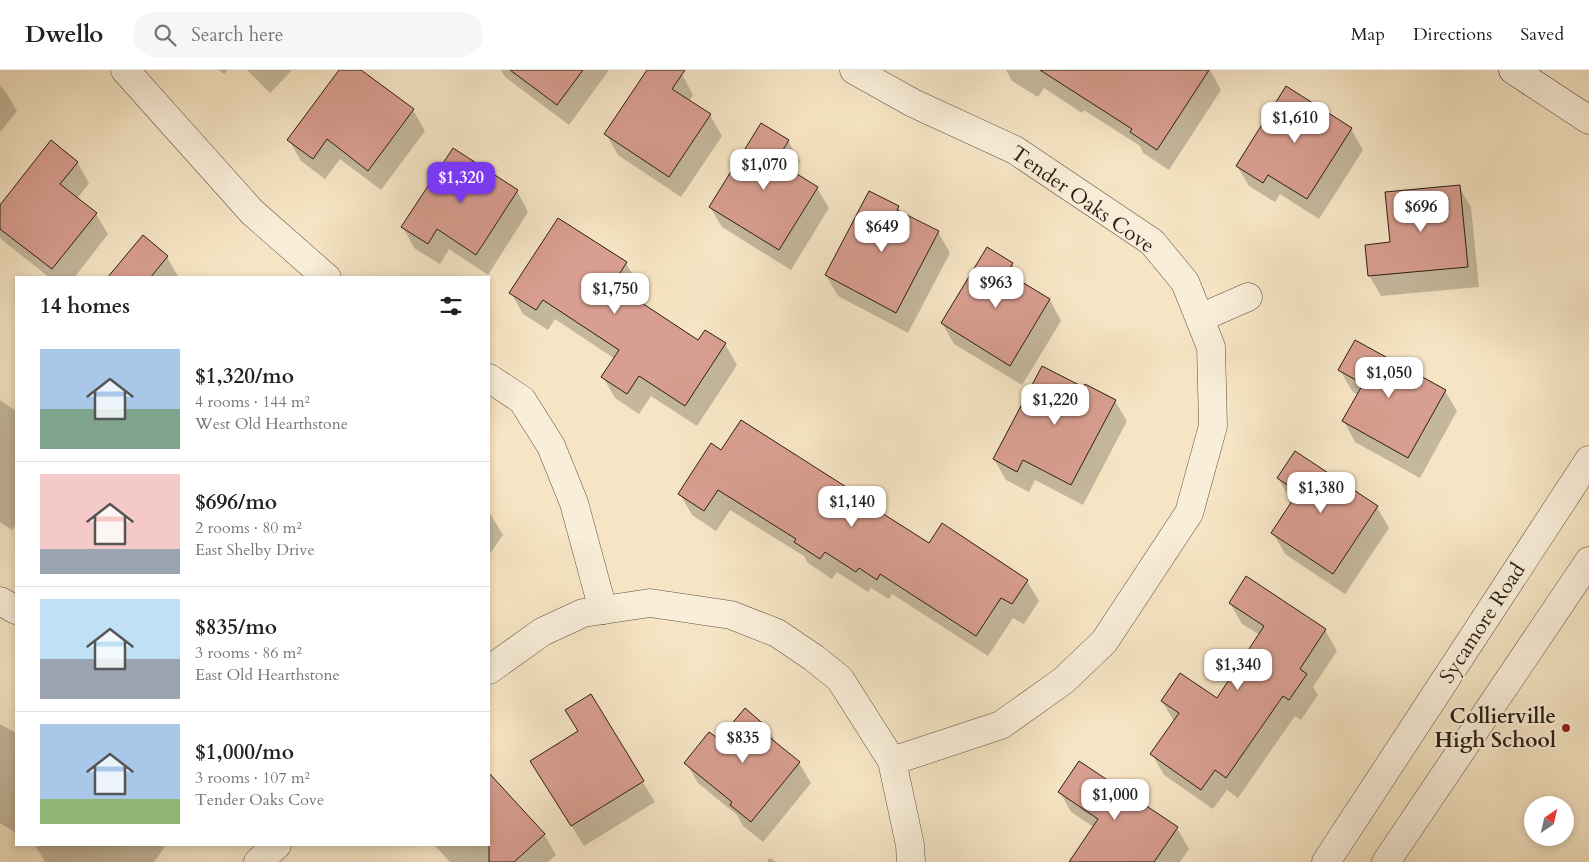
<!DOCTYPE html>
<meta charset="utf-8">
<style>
body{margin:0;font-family:Cardo,serif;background:#f6f6f6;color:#222;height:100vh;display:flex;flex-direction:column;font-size:19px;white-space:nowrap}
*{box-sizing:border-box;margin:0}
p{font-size:16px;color:#767676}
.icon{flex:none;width:28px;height:28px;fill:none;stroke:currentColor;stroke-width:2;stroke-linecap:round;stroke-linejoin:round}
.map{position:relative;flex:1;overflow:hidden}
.panel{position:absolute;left:15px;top:206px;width:475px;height:570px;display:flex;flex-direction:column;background:#fff;border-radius:0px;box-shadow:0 2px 8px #0003}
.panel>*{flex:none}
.needle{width:32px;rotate:34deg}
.buttons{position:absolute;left:1524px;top:726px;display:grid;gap:10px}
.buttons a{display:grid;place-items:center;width:50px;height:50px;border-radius:50%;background:#fff;box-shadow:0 2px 8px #0003;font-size:25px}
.price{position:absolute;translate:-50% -42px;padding:0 11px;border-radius:10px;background:#fff;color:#222;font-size:16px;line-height:32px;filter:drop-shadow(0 1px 2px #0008)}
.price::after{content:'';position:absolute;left:50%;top:30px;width:15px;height:11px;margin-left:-8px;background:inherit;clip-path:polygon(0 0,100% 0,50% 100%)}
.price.current{background:#7c3aed;color:#fff}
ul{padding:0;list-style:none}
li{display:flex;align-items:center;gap:15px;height:125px;padding:0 25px}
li+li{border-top:1px solid #e0e0e0}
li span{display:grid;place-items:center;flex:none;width:140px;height:100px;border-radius:0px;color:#555}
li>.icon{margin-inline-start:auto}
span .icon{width:60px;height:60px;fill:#fffc;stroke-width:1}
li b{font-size:21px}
h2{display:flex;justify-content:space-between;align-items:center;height:60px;padding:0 25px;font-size:21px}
header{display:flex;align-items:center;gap:30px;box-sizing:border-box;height:70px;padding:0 25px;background:#fff;border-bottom:1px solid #e0e0e0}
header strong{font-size:24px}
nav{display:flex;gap:28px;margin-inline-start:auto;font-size:18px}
.search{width:350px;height:45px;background:#f6f6f6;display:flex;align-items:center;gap:12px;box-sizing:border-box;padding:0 18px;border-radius:28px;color:#767676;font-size:19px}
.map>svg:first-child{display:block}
.shadow{fill:#0003}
.building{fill:#d89e90;stroke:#2a1e14}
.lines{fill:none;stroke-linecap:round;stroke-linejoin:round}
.minor-casing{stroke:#5d5040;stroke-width:29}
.tertiary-casing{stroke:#5d5040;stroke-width:29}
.secondary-casing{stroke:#2a1e14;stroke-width:29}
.minor{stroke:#f9eed9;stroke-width:28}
.tertiary{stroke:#f9eed9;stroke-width:28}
.secondary{stroke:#f9eed9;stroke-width:28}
.poi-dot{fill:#8f2418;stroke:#f9eed9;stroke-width:2}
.labels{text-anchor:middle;stroke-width:4;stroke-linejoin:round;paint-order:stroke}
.street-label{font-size:21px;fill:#2a1e14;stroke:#f9eed9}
.poi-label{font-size:21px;font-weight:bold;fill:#2a1e14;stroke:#f9eed9;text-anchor:end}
</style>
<header>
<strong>Dwello</strong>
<div class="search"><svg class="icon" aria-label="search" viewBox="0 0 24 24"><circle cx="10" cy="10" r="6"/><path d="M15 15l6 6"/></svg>Search here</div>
<nav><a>Map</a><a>Directions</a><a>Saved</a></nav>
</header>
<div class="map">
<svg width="1589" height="792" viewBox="0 0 1589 792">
<rect width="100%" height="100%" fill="#f6e5c4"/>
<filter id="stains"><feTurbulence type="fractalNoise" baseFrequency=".004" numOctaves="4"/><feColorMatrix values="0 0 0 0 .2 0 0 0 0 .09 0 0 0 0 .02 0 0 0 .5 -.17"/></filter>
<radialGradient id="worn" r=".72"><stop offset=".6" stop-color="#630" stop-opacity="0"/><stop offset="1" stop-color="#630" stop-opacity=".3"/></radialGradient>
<g class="shadow">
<path d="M219 0H228L224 4Z"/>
<path d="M247 0H292L270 23Z"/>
<path d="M341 0H358L413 40 425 61 381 120 340 89 325 109 301 91 289 70Z"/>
<path d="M501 0H609L569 55 505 7Z"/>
<path d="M648 0H675L682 4 693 25 689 31 710 45 722 66 681 127 618 85 606 64Z"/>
<path d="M1006 0H1210L1221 20 1169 100 1143 83 1140 76 1084 40 1082 43 1044 18 1038 27 1012 11Z"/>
<path d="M0 16 5 21 17 41 0 62Z"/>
<path d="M1287 18 1351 59 1363 80 1319 149 1280 124 1275 132 1249 116 1237 96Z"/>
<path d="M788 71 800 91 793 103 817 118 829 138 791 200 722 157 710 137Z"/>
<path d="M77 92 89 113 77 129 96 144 108 164 74 208H50L2 170 0 167V137Z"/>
<path d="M1459 117 1471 137 1479 217 1381 226 1369 205 1391 174Z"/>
<path d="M517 121 528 142 488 205 449 179 440 194 414 178 403 157Z"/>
<path d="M898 137 902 143 938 162 950 183 908 263 838 226 826 205Z"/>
<path d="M167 187 179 208H109Z"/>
<path d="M626 193 638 214 630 227 699 272 725 274 737 295 697 356 651 326 639 344 615 328 603 307 615 289 555 249 548 260 523 244 511 223Z"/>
<path d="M1012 194 1023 215 1050 230 1061 251 1022 315 954 274 942 253Z"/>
<path d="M1340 300 1445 321 1457 341 1420 408 1355 372 1344 351 1358 325 1352 321Z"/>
<path d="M1084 319 1115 331 1127 351 1083 435 1035 410 1029 422 1006 410 994 389Z"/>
<path d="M0 330 16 341V454L12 460 0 452Z"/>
<path d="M722 382 875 437 877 441 929 475 1027 511 1039 531 1024 554 1013 548 988 586 892 524 889 529 871 518 868 522 837 502 832 509 808 493 804 486 730 440 716 461 692 445 680 424Z"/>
<path d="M1278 408 1377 437 1389 458 1345 524 1285 484 1273 463 1294 431 1290 429Z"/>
<path d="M489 442 503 465 489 485Z"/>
<path d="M1247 508 1325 560 1337 581 1313 617 1318 625 1301 650 1295 646 1238 728 1227 720 1213 739 1164 705 1152 684 1174 651 1162 631 1217 630 1260 565 1242 554 1230 533Z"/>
<path d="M590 626 655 732 584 776 544 711 579 662Z"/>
<path d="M0 654 16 663V662V763L0 753Z"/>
<path d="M768 659 777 674 799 693 811 713 763 772 743 756 737 745 698 713 686 693 719 671Z"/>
<path d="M495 711 544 764 556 785 548 792H450L436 777 435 775H489V717Z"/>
<path d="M1060 722 1177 758 1189 779 1180 792H1070L1094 757 1071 742Z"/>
<path d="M37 775H166L154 792H45L36 777Z"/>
<path d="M769 788 777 792H767Z"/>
</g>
<g class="building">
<path d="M339 0H361L414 39 368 101 327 69 313 89 287 70Z"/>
<path d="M510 0H583L557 35Z"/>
<path d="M647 0H685L672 19 711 44 669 107 604 64Z"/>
<path d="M1040 0H1209L1157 80 1130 62 1132 59Z"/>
<path d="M1286 16 1352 58 1307 129 1268 105 1263 113 1236 96Z"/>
<path d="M761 53 789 70 776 91 818 117 779 180 709 137Z"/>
<path d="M51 70 78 92 60 114 97 143 52 199 0 159V135Z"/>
<path d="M453 78 518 120 476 185 437 159 428 174 401 157Z"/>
<path d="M1460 115 1468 197 1368 206 1365 175 1390 172 1385 122Z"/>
<path d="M869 121 899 136 897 140 939 161 896 243 825 205Z"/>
<path d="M558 148 627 192 613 214 698 270 705 260 726 273 685 336 639 306 627 324 601 307 619 280 543 230 536 240 509 223Z"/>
<path d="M143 165 168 186 150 208H107Z"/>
<path d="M987 177 1013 193 1007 203 1050 229 1010 296 941 253Z"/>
<path d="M1355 270 1446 320 1408 388 1342 351 1363 314 1338 300Z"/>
<path d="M1042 296 1083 317 1085 314 1116 330 1071 415 1023 390 1017 402 993 389Z"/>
<path d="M741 350 876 436 874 438 929 473 942 453 1028 510 1012 534 1001 528 976 566 880 504 877 510 859 498 856 502 825 482 820 489 794 472 796 469 718 420 704 441 678 424 711 373 721 380Z"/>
<path d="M1295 381 1378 436 1333 504 1271 463 1298 422 1277 408Z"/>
<path d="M1246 506 1326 559 1300 599 1307 604 1289 630 1283 626 1226 708 1215 700 1201 720 1150 684 1179 643 1161 631 1180 603 1217 628 1264 556 1229 533Z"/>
<path d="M591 624 644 711 571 756 530 691 578 661 565 640Z"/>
<path d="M745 638 768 658 764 663 800 692 751 752 730 735 732 732 684 693 709 662 719 669Z"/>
<path d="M1079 691 1178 757 1154 792H1069L1098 749 1058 722Z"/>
<path d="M489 703 545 764 514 792H489Z"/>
</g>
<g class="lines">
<defs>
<g id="minor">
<path d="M125 0 252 142 327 208"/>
<path d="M854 0 913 33 1015 80 1152 172 1185 212 1211 277 1213 356 1189 443 1104 572 1063 611 1001 655 892 691"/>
<path d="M1200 248 1248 227"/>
<path d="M489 308 522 330 551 376 574 433 603 540"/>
<path d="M0 531 16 540"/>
<path d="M489 600 542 562 583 543 650 533 731 545 777 563 814 588 840 609 892 691 910 775 911 792"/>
<path d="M258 792 277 775"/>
</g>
<g id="tertiary">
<path d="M1326 792 1589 390"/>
<path d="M1386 792 1589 491"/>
</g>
<path id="secondary" d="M1513 0 1589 50"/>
</defs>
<use href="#minor" class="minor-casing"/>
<use href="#tertiary" class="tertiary-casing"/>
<use href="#secondary" class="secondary-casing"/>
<use href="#minor" class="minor"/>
<use href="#tertiary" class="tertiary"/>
<use href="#secondary" class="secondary"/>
</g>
<circle class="poi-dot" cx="1566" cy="658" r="5"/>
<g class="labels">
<g class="street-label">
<text transform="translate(1083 129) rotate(35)" y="7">Tender Oaks Cove</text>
<text transform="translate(1482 553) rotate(-57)" y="7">Sycamore Road</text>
</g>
<g class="poi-label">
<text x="1556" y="653">Collierville<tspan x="1556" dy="24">High School</tspan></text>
</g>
</g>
<rect width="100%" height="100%" filter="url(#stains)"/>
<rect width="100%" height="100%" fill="url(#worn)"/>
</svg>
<div class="buttons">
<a><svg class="needle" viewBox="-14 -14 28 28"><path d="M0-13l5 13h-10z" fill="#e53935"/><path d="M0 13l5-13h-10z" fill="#767676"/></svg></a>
</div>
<b class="price" style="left:1295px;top:74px">$1,610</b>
<b class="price" style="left:764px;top:121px">$1,070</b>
<b class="price current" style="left:461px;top:134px">$1,320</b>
<b class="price" style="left:1421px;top:163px">$696</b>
<b class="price" style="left:882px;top:183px">$649</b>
<b class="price" style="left:996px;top:239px">$963</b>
<b class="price" style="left:615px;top:245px">$1,750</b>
<b class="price" style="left:1389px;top:329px">$1,050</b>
<b class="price" style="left:1055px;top:356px">$1,220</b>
<b class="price" style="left:1321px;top:444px">$1,380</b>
<b class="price" style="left:852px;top:458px">$1,140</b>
<b class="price" style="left:1238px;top:621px">$1,340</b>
<b class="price" style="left:743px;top:694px">$835</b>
<b class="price" style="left:1115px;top:751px">$1,000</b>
<section class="panel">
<h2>14 homes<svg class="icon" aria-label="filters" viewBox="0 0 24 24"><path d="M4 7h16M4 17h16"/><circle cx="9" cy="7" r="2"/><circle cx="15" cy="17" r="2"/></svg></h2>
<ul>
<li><span style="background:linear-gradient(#a9c7e8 60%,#7fa58c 0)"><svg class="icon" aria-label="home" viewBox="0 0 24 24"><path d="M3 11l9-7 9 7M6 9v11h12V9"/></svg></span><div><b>$1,320/mo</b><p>4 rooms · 144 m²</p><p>West Old Hearthstone</p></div></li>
<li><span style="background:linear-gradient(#f6c9c9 75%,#9aa5b1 0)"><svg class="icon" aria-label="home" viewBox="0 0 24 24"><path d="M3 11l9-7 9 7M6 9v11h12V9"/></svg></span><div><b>$696/mo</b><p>2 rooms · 80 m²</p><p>East Shelby Drive</p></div></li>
<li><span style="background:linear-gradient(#bfe0f5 60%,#9aa5b1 0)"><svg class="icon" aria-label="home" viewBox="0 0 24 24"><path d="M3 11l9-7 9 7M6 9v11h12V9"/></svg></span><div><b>$835/mo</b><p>3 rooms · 86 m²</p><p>East Old Hearthstone</p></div></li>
<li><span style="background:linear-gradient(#a9c7e8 75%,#8fb573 0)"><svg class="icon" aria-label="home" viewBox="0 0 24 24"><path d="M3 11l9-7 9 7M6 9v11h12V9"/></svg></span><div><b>$1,000/mo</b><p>3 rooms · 107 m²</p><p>Tender Oaks Cove</p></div></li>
</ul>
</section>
</div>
